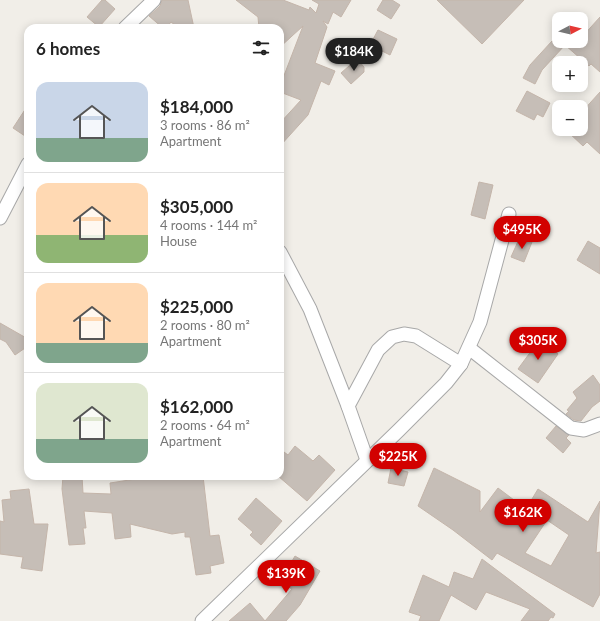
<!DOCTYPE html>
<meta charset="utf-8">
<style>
body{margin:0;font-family:Lato,sans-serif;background:#f6f6f6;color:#222;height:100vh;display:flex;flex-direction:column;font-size:15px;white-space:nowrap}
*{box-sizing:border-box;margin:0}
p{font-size:13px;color:#767676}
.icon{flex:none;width:22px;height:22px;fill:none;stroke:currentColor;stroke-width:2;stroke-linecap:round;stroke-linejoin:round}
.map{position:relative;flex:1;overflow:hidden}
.sheet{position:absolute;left:24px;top:24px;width:260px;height:456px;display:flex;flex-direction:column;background:#fff;border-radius:12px;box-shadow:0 2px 10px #0003}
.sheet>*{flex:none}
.needle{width:26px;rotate:83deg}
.controls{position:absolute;left:552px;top:12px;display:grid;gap:8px}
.controls a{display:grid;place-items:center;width:36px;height:36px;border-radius:8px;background:#fff;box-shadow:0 2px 10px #0003;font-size:20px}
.price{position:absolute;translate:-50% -34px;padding:0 9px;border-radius:14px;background:#d20100;color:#fff;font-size:13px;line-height:26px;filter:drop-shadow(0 1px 2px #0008)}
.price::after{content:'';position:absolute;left:50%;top:24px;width:12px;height:9px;margin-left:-6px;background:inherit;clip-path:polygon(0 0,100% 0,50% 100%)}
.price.current{background:#222;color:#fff}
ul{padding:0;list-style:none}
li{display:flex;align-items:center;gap:12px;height:100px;padding:0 12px}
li+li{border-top:1px solid #e0e0e0}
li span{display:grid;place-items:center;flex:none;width:112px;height:80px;border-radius:12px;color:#555}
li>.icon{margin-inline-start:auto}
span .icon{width:48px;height:48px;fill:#fffc;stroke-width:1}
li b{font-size:17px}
h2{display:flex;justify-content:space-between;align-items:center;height:48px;padding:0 12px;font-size:17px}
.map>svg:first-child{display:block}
.building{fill:#c6beb7;stroke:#c4b5aa;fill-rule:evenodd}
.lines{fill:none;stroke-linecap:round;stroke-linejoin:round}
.minor-casing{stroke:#a8a8a8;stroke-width:15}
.minor{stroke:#fff;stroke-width:13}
</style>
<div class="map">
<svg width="600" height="621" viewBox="0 0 600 621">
<rect width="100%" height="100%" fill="#f1eee8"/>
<g class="building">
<path d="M102 0H105L115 9 99 27 87 17Z"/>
<path d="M162 0H188L194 28H179L171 22 166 28H163L149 16 160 6Z"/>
<path d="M236 0H283L309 10 310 7 316 13 319 4 312 0H351L341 17 333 12 328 24 323 21 327 27 315 63 335 71 329 85 321 81 308 115 280 146V123L301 100 280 92V86L303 26 280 47V28H259L258 17Z"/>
<path d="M383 0H392L400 5 391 19 377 10Z"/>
<path d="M437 0H524L482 44Z"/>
<path d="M600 17V72L591 64 589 66 565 45 542 70 535 84 523 78 530 65 552 41H581V38Z"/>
<path d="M378 30 397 39 390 55 370 45Z"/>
<path d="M357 59 364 67V72L351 84 341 73Z"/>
<path d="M527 91 550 103 543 117 537 114 534 120 516 111Z"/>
<path d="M600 92V154L587 142 583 146 568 132 571 129H581V113Z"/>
<path d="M28 105V138L13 128Z"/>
<path d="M479 182 493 185 485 219 471 215Z"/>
<path d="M520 237 532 242 524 262 511 257Z"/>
<path d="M588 241 600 248V274L577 260Z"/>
<path d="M0 323 28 339V346L15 355 6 342 0 339Z"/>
<path d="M540 339 558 354 538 383 518 369Z"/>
<path d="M593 375 600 385V401L592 407 581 421 574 420 566 414 569 411 567 410 577 398 573 392Z"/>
<path d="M556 426 569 435 566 438 571 443 563 453 546 438Z"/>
<path d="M295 446 313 461 319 455 335 470 307 501 278 476H280V449L288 455Z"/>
<path d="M391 468 408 472 404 486 388 483Z"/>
<path d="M434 468 480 491V512L498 488 526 509 538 489 588 522 600 501 596 553 600 552V594L593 607 497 553 492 560 453 530 418 506ZM547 520 569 535 551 566 525 553Z"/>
<path d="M63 476H82L83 493 111 494 110 483 155 476H203L210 536 219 535 224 563 210 566 211 573 196 575 190 537H185V532L172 534 130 524 131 537 115 539 112 513 84 511 86 528H83L85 544 69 545 62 489Z"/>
<path d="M29 489 34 524H48L42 571 21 568 23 557 0 554V521L4 522 2 500 11 499 10 491Z"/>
<path d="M256 498 282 521 261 545 250 535 253 532 238 519Z"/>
<path d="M295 556 320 571 300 605 286 621H229L250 603 265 621 292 589 280 582Z"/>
<path d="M482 559 555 614 553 618 551 617 548 621H521L530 609 486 592 476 610 451 595 439 621H419L421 616 409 612 423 575 449 587 454 572 473 579Z"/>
</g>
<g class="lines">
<defs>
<g id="minor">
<path d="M125 28 154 0"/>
<path d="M0 218 28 164"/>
<path d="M280 252 310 309 348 406 367 460"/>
<path d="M469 348 571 428 584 430 600 424"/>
<path d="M348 406 378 350 392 337 404 334 416 336 461 364"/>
<path d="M202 621 399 430 446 383 461 364 480 322 509 214"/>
</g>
</defs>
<use href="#minor" class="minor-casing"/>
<use href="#minor" class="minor"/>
</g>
</svg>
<div class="controls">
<a><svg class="needle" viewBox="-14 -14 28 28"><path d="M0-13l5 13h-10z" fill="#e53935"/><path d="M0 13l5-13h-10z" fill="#767676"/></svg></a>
<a>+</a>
<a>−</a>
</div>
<b class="price current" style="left:354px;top:72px">$184K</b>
<b class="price" style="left:522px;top:250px">$495K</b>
<b class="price" style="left:538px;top:361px">$305K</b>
<b class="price" style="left:398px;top:477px">$225K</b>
<b class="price" style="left:523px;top:533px">$162K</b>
<b class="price" style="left:286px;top:594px">$139K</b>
<section class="sheet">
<h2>6 homes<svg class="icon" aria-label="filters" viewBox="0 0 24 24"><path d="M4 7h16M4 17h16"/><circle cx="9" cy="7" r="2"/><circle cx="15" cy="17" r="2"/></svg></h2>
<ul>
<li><span style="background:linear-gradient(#c9d6e8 70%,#7fa58c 0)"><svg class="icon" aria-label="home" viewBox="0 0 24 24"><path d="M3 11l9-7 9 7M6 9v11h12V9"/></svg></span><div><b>$184,000</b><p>3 rooms · 86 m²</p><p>Apartment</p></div></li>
<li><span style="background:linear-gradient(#ffd9b3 65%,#8fb573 0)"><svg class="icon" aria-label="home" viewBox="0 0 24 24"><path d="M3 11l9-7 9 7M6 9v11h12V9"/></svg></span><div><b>$305,000</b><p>4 rooms · 144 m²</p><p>House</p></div></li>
<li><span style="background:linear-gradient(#ffd9b3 75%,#7fa58c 0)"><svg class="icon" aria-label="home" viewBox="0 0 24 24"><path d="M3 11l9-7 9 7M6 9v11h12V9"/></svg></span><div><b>$225,000</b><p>2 rooms · 80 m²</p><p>Apartment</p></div></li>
<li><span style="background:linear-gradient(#dfe7d0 70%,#7fa58c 0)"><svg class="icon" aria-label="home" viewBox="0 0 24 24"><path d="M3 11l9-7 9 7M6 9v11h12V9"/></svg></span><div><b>$162,000</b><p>2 rooms · 64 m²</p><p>Apartment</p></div></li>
</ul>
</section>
</div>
